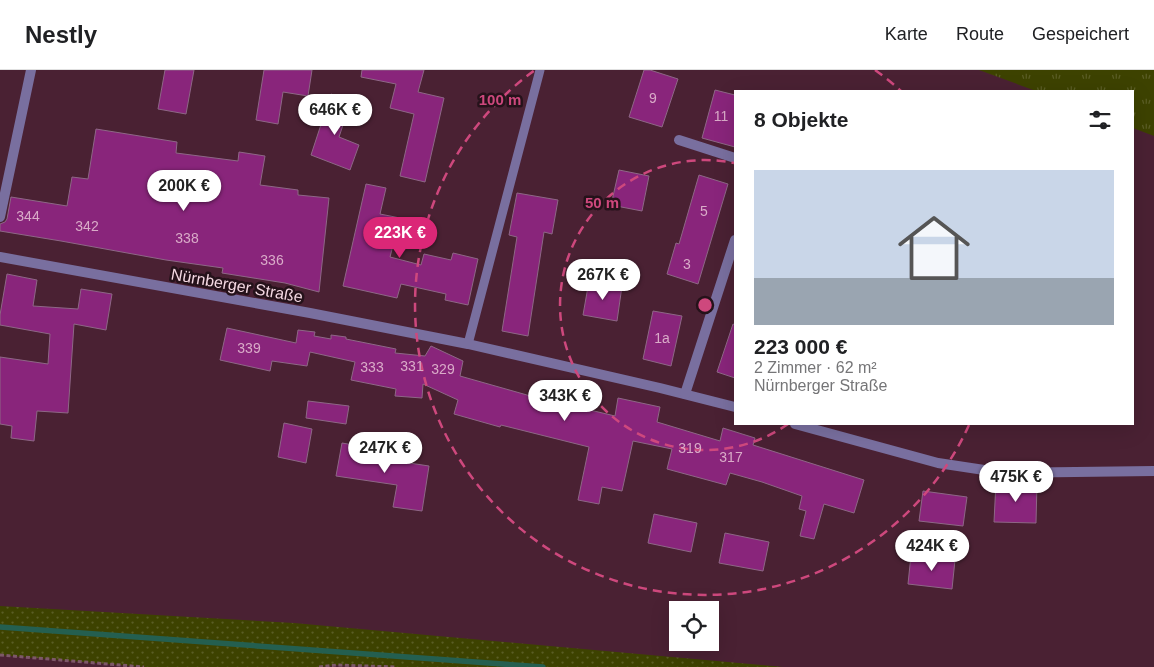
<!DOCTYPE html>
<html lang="de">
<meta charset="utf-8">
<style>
body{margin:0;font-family:Arial,sans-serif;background:#f6f6f6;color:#202124;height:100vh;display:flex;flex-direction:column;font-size:19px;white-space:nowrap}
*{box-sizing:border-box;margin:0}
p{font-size:16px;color:#757577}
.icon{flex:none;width:28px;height:28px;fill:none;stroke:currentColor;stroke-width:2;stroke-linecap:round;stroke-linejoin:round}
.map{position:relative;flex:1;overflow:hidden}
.panel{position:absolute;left:734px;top:20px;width:400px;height:335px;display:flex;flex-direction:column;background:#fff;border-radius:0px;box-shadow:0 5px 20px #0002}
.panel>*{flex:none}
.fabs{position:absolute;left:669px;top:531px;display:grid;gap:10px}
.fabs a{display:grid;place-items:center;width:50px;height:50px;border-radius:0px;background:#fff;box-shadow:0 5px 20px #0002;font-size:25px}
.price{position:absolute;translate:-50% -42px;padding:0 11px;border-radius:18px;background:#fff;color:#222;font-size:16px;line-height:32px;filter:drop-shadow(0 1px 2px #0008)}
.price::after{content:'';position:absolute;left:50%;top:30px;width:15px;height:11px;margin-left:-8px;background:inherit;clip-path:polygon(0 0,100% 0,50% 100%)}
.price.on{background:#db2777;color:#fff}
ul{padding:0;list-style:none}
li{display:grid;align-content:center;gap:10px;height:265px;padding:0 20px}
li span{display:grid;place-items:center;height:155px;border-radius:0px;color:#555}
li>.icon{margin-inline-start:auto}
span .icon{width:90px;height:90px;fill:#fffc;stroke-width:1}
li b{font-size:21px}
h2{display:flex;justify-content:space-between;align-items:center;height:60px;padding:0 20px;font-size:21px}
header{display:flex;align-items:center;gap:30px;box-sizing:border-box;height:70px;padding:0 25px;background:#fff;border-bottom:1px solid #e0e0e0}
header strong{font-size:24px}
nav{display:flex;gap:28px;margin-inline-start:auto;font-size:18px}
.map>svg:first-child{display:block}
.grass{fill:url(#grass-dots)}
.park{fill:url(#park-tufts)}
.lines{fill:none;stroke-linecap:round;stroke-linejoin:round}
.stream{stroke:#245f50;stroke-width:5.5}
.building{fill:#89257b;stroke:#8e6786}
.path{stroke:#7d5868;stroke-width:3;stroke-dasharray:4 2.5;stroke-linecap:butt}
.service{stroke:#796f9f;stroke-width:9}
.minor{stroke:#796f9f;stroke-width:10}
.ring{fill:none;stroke:#ce487d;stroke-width:2.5;stroke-dasharray:9 6}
.labels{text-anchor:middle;stroke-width:5;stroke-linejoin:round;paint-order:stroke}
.number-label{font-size:14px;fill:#d9abc8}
.street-label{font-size:16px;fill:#f4d8e2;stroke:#25121a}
.centre{fill:#ce487d;stroke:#25121a;stroke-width:2.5}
.ring-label{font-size:15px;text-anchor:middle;font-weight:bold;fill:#ce487d;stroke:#25121a;stroke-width:5;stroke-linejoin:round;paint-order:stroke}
</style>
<header>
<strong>Nestly</strong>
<nav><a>Karte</a><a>Route</a><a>Gespeichert</a></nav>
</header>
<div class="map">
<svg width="1154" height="597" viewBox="0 0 1154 597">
<defs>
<pattern id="grass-dots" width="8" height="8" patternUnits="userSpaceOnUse" patternTransform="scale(1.25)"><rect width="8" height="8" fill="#3d4200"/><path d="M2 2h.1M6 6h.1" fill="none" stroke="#5a5d25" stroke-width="1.8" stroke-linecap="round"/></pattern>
<pattern id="park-tufts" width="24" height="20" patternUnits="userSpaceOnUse" patternTransform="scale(1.25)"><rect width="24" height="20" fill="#3d4200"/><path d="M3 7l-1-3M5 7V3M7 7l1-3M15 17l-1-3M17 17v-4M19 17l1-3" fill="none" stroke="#5a5d25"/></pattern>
</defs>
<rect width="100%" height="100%" fill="#4a2133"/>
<path class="grass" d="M0 536 294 553 783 597H395L337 595 319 597H144L0 585Z"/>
<path class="park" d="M979 0H1154V66L1133 58 1132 21H1036Z"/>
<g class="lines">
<path class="stream" d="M0 557 543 597"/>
</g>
<g class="building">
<path d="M165 0H194L186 44 158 39Z"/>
<path d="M264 0H312L308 26 283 22 278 54 256 50Z"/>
<path d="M362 0H424L418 22 444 28 425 112 400 106 414 44 390 38 396 14 361 7Z"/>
<path d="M644 0H650L678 9 662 57 629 47Z"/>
<path d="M715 20 735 25V77L702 68Z"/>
<path d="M331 24 351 31 339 67 359 75 350 100 311 85Z"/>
<path d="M96 59 177 72 176 83 238 91 239 82 265 86 260 115 298 120V125L329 128 319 222 285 213 222 203 223 198 166 190 61 171 0 161V154L5 152 7 149 11 127 67 136 72 107 88 109Z"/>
<path d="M619 100 649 106 642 141 611 135Z"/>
<path d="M699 105 728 114 698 214 667 204 676 173 679 174Z"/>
<path d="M366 114 386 118 380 144 400 148 390 187 421 195 424 184 451 190 453 183 478 189 468 235 445 230 446 224 401 214 397 228 343 216Z"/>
<path d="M517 123 558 130 552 164 544 162 528 266 502 261 517 167 509 165Z"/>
<path d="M7 204 37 210 33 236 78 239 81 219 112 224 106 260 74 254 68 343 37 341 34 371 11 368 12 356 0 354V287L48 294 50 264 0 255V245Z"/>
<path d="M589 211 622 216 617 251 583 245Z"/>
<path d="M653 241 682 246 671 296 643 289Z"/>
<path d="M733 254 735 255V308L717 302Z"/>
<path d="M227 258 296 273 298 260 315 262 314 266 331 269V265L346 267V269L396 279 395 283 425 286 431 276 463 291 460 306 527 325 615 346 618 328 660 337 657 352 720 371 723 358 755 368 753 375 864 410 854 443 824 434 814 469 800 466 806 441 799 439 802 426 762 412 730 403 726 415 667 399 672 379 633 371 622 421 602 417 599 434 578 430 589 377 501 355 500 357 454 344 458 330 423 314 422 328 395 326 396 319 351 310 355 292 310 282 307 296 272 291 270 301 220 290Z"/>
<path d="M308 331 349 336 346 354 306 348Z"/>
<path d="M284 353 312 359 306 393 278 387Z"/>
<path d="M342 373 384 380 383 389 429 396 422 441 393 437 397 415 336 406Z"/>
<path d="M996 412 1037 413 1036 453 994 452Z"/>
<path d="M923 421 967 427 963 456 919 451Z"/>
<path d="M654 444 697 453 691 482 648 473Z"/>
<path d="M725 463 769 472 763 501 719 493Z"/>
<path d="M911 485 955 490 952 519 908 514Z"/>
</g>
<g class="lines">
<g class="path">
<path d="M0 585 144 597"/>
<path d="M319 597 337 595 395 597"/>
</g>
<path class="service" d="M468 274 540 0"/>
<g class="minor">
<path d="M679 70 735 88"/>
<path d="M0 147 31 0"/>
<path d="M0 187 310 243 468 274 660 318 735 337"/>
<path d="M685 324 735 170"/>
<path d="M795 354 938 393 1004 403 1154 401"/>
</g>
</g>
<g class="ring">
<path d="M788 354A145 145 0 1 1 734 93"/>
<path d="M969 355A290 290 0 1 1 535 0M875 0A290 290 0 0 1 901 21"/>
</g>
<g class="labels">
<g class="number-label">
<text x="653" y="33">9</text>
<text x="721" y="51">11</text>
<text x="704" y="146">5</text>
<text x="28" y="151">344</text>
<text x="87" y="161">342</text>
<text x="187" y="173">338</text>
<text x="272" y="195">336</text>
<text x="687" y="199">3</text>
<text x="662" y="273">1a</text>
<text x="249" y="283">339</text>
<text x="412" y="301">331</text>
<text x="372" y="302">333</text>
<text x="443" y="304">329</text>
<text x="690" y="383">319</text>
<text x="731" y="392">317</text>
</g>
<g class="street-label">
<text transform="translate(237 215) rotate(10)" y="6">Nürnberger Straße</text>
</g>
</g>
<circle cx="705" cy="235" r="8" class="centre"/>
<g class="ring-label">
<text x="500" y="35">100 m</text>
<text x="602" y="138">50 m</text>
</g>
</svg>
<div class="fabs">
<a><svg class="icon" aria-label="locate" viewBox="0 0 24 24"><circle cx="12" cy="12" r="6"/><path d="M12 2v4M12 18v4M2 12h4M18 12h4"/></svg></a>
</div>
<b class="price" style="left:335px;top:66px">646K €</b>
<b class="price" style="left:184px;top:142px">200K €</b>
<b class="price on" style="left:400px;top:189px">223K €</b>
<b class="price" style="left:603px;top:231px">267K €</b>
<b class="price" style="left:565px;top:352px">343K €</b>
<b class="price" style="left:385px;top:404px">247K €</b>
<b class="price" style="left:1016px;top:433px">475K €</b>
<b class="price" style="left:932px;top:502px">424K €</b>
<section class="panel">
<h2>8 Objekte<svg class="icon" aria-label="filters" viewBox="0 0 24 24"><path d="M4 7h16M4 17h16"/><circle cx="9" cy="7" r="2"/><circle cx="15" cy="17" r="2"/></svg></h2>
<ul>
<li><span style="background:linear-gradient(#c9d6e8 70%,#9aa5b1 0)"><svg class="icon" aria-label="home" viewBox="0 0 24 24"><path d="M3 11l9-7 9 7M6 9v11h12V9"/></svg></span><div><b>223 000 €</b><p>2 Zimmer · 62 m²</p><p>Nürnberger Straße</p></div></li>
</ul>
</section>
</div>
